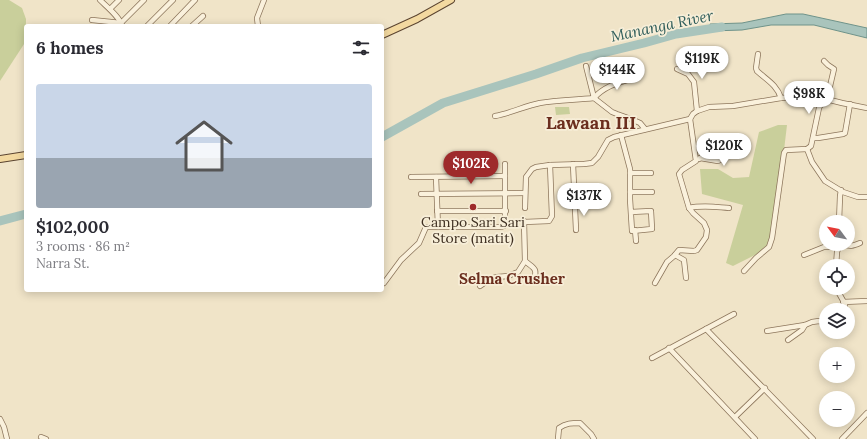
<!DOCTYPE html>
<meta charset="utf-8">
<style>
body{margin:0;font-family:Lora,serif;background:#f2f2f3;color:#2b2b33;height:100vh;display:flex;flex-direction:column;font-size:15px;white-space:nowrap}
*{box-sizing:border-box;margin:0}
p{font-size:13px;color:#7c7c81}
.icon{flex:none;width:22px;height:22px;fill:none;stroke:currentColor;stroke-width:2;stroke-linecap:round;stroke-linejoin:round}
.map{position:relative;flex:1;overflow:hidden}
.sheet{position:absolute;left:24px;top:24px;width:360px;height:268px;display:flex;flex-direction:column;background:#fff;border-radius:4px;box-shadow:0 2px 10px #0003}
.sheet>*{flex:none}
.needle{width:26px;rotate:302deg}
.fabs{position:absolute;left:819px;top:215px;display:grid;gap:8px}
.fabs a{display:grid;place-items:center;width:36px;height:36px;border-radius:50%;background:#fff;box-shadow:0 2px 10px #0003;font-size:20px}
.price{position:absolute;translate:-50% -34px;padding:0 9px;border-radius:14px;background:#fff;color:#222;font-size:13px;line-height:26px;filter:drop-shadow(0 1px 2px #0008)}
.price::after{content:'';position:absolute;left:50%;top:24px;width:12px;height:9px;margin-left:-6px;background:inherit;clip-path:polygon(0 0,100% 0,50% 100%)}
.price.selected{background:#9e2a2b;color:#fff}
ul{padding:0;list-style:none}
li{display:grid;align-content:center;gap:8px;height:212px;padding:0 12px}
li span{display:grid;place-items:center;height:124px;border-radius:4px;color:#555}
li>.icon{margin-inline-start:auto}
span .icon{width:72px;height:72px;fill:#fffc;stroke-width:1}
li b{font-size:17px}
h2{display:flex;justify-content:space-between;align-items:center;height:48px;padding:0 12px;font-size:17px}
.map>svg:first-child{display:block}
.green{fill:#c9cf9b}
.water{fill:#a9c4bc;stroke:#6f938a}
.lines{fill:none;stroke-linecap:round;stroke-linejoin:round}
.river{stroke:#a9c4bc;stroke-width:9}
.minor-casing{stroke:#8d765c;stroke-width:6}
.major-casing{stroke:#5b4430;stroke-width:8}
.minor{stroke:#faf1dc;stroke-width:4.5}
.major{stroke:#f3d9a0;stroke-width:6}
.poi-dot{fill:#9e2a2b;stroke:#f7eed8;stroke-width:1.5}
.labels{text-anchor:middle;stroke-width:3.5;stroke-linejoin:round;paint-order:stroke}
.poi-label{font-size:14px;fill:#3d2e20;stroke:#f7eed8}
.water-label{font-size:15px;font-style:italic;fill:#2f5d5a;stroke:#f7eed8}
.neighbourhood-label{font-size:15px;font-weight:bold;fill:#6b2e1e;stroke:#f7eed8}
.district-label{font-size:18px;font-weight:bold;fill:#6b2e1e;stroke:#f7eed8}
</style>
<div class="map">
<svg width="867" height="439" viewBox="0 0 867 439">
<rect width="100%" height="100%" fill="#f0e4c8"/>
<g class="green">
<path d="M0 0H9L22 8 26 19V41L0 81Z"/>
<path d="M569 107 570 114 556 115 555 107Z"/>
<path d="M778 125H787L774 234 771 247 733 266 726 263 743 205 702 194 700 169H718L733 178 749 177 759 132Z"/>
</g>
<path class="water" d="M786 14H803L867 28V38L814 25H771L742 30 711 31 710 24 742 23Z"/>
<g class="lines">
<g class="river">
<path d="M382 137 443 103 536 74 582 58 644 43 676 34 722 27"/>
<path d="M0 221 26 214"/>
</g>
<defs>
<g id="minor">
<path d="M100 0C107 7 120 17 122 26"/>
<path d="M110 9 119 0"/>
<path d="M92 20 121 23 144 0"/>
<path d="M147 26 173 0"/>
<path d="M170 26 195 0"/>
<path d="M192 26 203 16"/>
<path d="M258 26 257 18 264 0"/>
<path d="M758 54 756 68 757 71C767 80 777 85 781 98"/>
<path d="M824 61 828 65 834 69 827 99"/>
<path d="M586 66 594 98 612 112 617 114 631 119 640 123 645 129"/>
<path d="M677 69 688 74 694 82 697 111"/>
<path d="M495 116C511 113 525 106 540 103 558 100 576 100 594 98 604 86 621 81 636 78"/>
<path d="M621 135 630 169V199L632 231 652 229 651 211 631 212"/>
<path d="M813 138H818L843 134 845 133 850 104"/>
<path d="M807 149 812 162 825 181 843 192 858 197H867"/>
<path d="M700 158 718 161 725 157 727 144"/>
<path d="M699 159 715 148"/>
<path d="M573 164 576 230"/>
<path d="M630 173H651"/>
<path d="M411 177 505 176"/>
<path d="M436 177 438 227"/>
<path d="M630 192H652"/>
<path d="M421 194 525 193"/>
<path d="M525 208 526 177 532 169 536 167 550 165 584 164 592 163 598 157 608 140 614 137 690 119 693 114 697 111 709 107 733 106 781 98 814 96 842 103 867 108"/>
<path d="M689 208C703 205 715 207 729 208"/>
<path d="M437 211H506"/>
<path d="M524 222 549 221 552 216 550 165"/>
<path d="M839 222 840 196 841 190"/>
<path d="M635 230 636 241"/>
<path d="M843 244C850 247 853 246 860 243"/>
<path d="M675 255 684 260 686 278"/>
<path d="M804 255 824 247H839"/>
<path d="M525 261C533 268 538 268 534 279"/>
<path d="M836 266 837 252 840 244"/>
<path d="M744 271 756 258 769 247 772 238 784 153 786 150 807 149 811 146 819 108 820 106 829 99"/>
<path d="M655 283 667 262 674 256 679 250 694 251 697 250 706 237 707 230 704 223 693 213 689 208 679 174 682 170 696 161 690 119"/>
<path d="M382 284 384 283 401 260 419 243 426 227H501L504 226 505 224V164"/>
<path d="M480 286 490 279 497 277 508 276 518 272 525 261 524 221"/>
<path d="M836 288 845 304V310"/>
<path d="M843 302 867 301"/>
<path d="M706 329 813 439"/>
<path d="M767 331 805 325 812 322 819 321 826 322"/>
<path d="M788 340 802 330 805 325"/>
<path d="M669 348 755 439"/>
<path d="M652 358 734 314"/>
<path d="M735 417 765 388"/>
<path d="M0 419 4 427 7 439"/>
<path d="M41 437 46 439"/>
<path d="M558 439 559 428C566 423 572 423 580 423L591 434 594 439"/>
<path d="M842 439 867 413"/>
</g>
<g id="major">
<path d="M382 35 417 19 451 0"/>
<path d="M0 159 26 155"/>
</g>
</defs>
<use href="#minor" class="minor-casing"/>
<use href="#major" class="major-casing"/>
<use href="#minor" class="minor"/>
<use href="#major" class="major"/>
</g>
<circle class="poi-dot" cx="473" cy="207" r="4"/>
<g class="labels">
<g class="poi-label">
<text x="473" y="227">Campo Sari Sari<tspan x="473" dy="16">Store (matit)</tspan></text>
</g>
<g class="water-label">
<text transform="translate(662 26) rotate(-12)" y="5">Mananga River</text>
</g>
<g class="neighbourhood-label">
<text x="512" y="284">Selma Crusher</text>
</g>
<g class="district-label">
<text x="591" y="129">Lawaan III</text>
</g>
</g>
</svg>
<div class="fabs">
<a><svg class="needle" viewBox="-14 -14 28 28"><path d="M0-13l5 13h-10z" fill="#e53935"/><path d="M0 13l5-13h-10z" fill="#7c7c81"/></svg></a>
<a><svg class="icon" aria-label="locate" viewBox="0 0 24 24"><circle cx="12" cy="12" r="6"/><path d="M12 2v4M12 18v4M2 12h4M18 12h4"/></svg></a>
<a><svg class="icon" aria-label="layers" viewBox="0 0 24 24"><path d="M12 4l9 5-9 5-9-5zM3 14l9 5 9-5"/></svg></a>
<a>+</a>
<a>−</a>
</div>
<b class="price" style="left:702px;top:80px">$119K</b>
<b class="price" style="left:617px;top:91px">$144K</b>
<b class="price" style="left:809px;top:115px">$98K</b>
<b class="price" style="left:724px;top:167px">$120K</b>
<b class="price selected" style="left:471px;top:185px">$102K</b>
<b class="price" style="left:584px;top:217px">$137K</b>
<section class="sheet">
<h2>6 homes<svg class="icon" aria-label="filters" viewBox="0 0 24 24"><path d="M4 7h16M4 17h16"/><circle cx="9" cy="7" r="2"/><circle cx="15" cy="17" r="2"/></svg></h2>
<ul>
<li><span style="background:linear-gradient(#c9d6e8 60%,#9aa5b1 0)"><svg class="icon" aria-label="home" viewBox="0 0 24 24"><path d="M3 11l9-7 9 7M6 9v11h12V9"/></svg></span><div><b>$102,000</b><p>3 rooms · 86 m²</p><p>Narra St.</p></div></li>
</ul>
</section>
</div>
